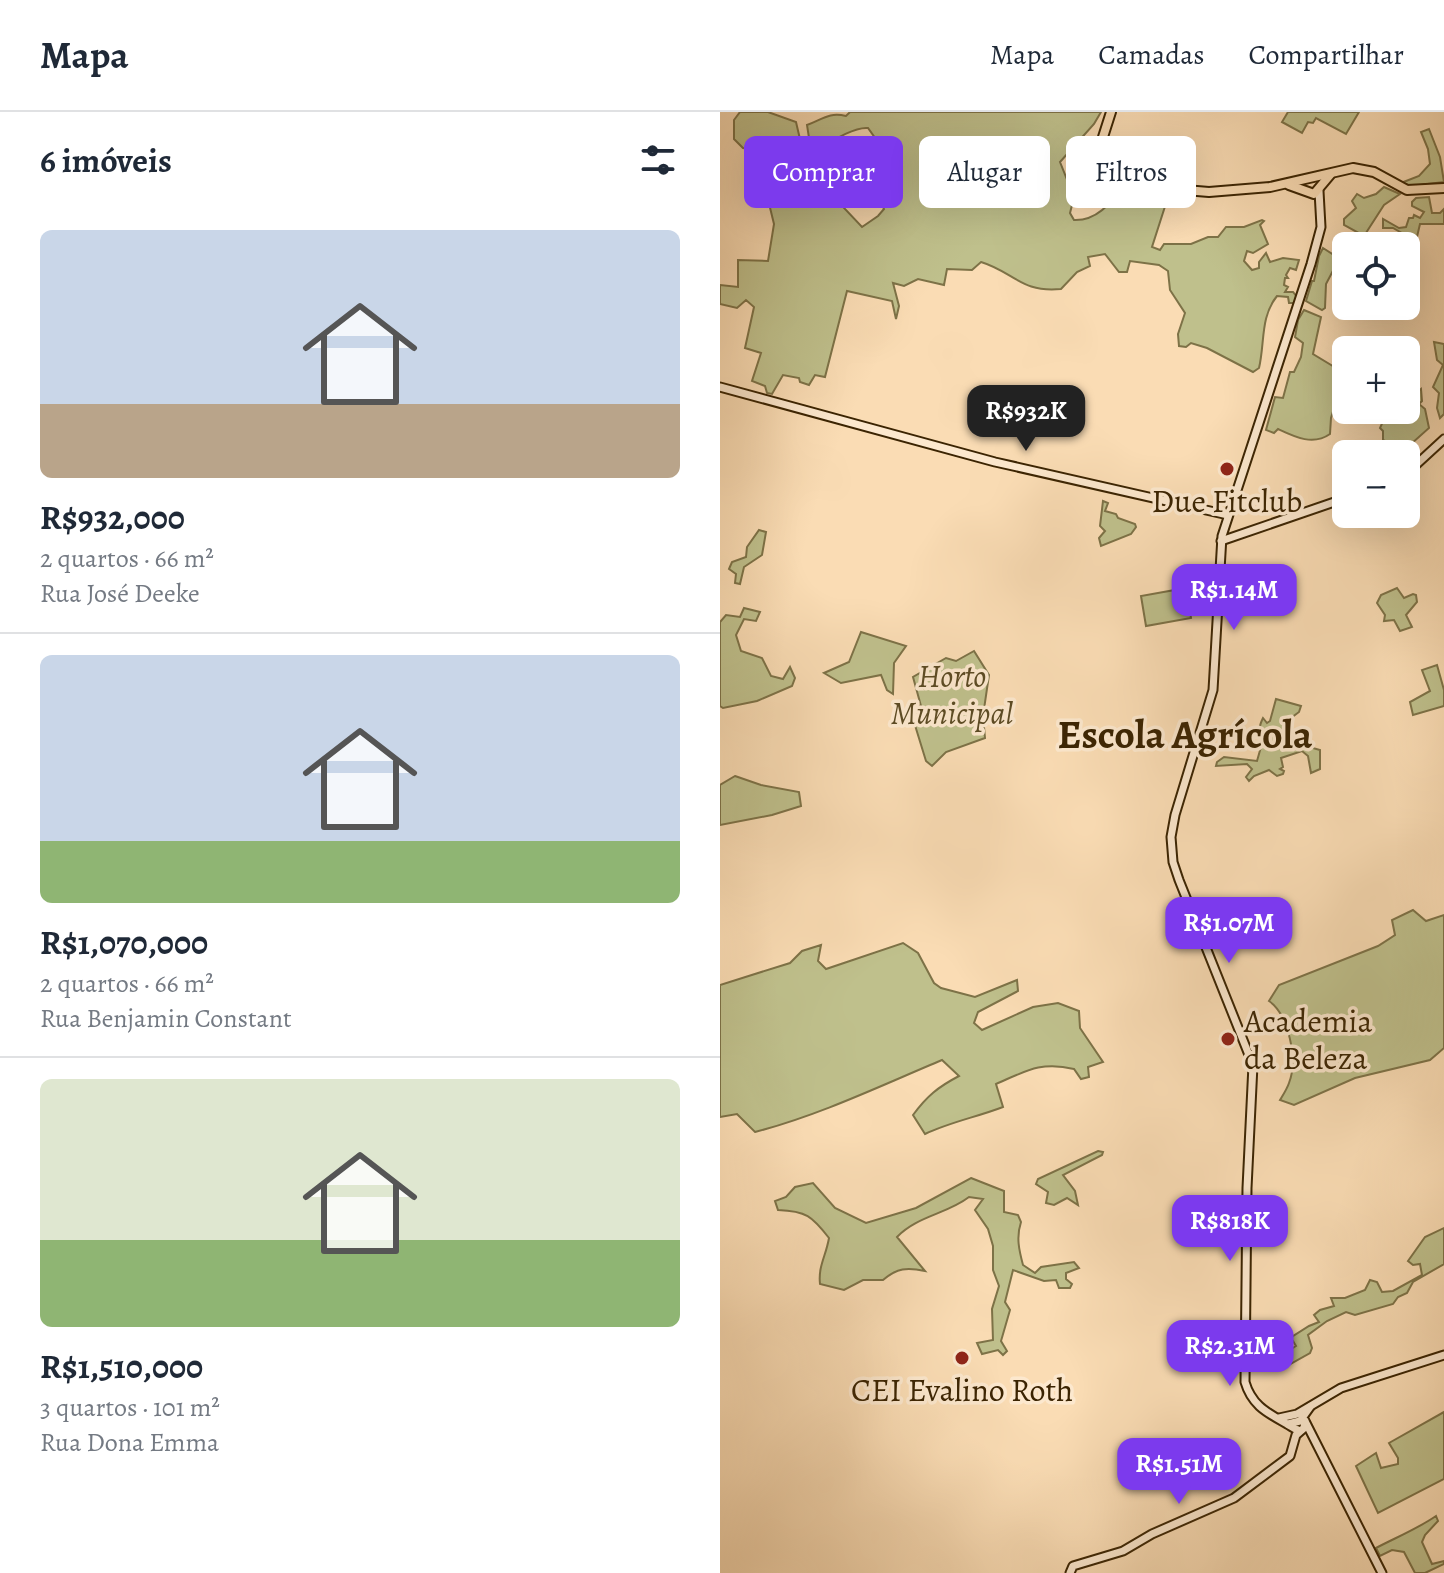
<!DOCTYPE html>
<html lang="pt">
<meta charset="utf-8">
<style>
body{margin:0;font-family:Alegreya,serif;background:#f6f6f7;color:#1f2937;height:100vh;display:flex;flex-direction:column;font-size:30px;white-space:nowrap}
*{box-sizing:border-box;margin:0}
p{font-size:26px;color:#747a83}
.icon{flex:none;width:44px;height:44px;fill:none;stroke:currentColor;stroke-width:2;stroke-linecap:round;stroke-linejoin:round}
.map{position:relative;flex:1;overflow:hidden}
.side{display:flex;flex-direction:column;background:#fff;width:720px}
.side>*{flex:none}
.guide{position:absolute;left:24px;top:24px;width:580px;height:72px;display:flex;gap:16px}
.tools{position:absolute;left:612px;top:120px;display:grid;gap:16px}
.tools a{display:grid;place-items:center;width:88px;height:88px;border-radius:12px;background:#fff;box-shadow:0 8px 32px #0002;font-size:40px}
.price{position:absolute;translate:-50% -68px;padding:0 18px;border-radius:16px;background:#7c3aed;color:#fff;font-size:26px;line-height:52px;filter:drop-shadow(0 2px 4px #0008)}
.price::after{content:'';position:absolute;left:50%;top:48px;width:24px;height:18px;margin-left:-12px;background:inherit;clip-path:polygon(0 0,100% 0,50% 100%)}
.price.active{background:#222;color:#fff}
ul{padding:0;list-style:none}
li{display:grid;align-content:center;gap:16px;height:424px;padding:0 40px}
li+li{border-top:2px solid #e0e1e3}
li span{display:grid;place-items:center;height:248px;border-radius:12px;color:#555}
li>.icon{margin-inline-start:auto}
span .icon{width:144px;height:144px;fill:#fffc;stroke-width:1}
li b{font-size:34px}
h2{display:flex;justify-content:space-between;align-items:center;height:96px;padding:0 40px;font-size:34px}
.tag{padding:0 28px;border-radius:12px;background:#fff;box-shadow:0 8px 32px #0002;font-size:28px;line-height:72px}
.tag.active{background:#7c3aed;color:#fff}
header{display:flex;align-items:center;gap:48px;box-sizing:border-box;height:112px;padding:0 40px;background:#fff;border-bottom:2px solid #e0e1e3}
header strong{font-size:38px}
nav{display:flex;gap:44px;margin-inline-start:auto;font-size:28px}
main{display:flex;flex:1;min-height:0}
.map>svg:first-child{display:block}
.green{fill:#bfc08c;stroke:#7d7247;stroke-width:2}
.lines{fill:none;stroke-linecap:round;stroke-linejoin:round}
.secondary-casing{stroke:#3b2402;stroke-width:11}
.primary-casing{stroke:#3b2402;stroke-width:12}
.secondary{stroke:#fce8ce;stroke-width:7}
.primary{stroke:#fadcb4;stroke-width:8}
.poi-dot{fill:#8f2418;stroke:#fce8ce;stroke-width:3}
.labels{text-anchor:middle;stroke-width:7;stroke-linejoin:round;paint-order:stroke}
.poi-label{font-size:32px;fill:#3b2402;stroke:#fce8ce}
.park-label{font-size:32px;font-style:italic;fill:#5c4b24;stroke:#fce8ce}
.district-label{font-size:40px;font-weight:bold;fill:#3b2402;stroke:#fce8ce}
</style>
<header>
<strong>Mapa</strong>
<nav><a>Mapa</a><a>Camadas</a><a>Compartilhar</a></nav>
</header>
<main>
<section class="side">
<h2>6 imóveis<svg class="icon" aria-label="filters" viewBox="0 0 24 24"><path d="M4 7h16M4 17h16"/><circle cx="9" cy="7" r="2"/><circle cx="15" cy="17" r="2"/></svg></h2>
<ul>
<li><span style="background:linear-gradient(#c9d6e8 70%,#b9a48a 0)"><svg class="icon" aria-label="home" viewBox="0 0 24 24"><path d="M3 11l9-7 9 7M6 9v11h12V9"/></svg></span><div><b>R$932,000</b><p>2 quartos · 66 m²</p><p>Rua José Deeke</p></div></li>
<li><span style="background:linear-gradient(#c9d6e8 75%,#8fb573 0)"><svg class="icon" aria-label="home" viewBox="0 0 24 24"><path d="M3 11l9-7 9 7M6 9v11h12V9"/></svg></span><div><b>R$1,070,000</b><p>2 quartos · 66 m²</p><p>Rua Benjamin Constant</p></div></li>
<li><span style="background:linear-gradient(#dfe7d0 65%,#8fb573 0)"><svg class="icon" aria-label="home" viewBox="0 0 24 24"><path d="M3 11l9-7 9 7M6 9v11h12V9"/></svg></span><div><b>R$1,510,000</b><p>3 quartos · 101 m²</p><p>Rua Dona Emma</p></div></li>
</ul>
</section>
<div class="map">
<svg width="724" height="1461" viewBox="0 0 724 1461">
<rect width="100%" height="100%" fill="#fadcb4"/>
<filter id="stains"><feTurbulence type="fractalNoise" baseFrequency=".0025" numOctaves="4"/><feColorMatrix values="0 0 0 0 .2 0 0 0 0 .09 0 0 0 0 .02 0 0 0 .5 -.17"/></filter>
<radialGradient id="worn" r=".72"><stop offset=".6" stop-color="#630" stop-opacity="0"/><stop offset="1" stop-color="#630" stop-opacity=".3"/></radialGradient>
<g class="green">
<path d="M20 0H48L76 10 83 40 107 78 142 115 158 104 164 97 142 52 158 38 160 33 148 16C137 15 113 26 106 36 106 37 103 47 103 49H98L89 26 87 13C103 7 109 0 126 4L130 0H381L374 12 340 50 354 85 350 101 354 108C378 109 394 89 405 69L449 82 432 135 440 138 444 132H471L488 125H498L506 115H524L542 108 544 109 540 113 548 132 533 141 527 139 524 149 532 158 539 156V150L546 141 550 150 563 146 579 148 576 158 570 156 566 163 568 166H565L564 173 568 175 565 180H573L577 185 574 191H569L568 185 557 184C540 205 545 231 539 256L533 260 487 236 471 231 466 235 459 234 458 222 465 201 450 178 448 159 439 153 410 149 407 160H399L385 142 368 145 370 154 357 160 341 177C301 181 294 160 261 150L252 158 227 157 224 173 198 167 184 174 173 171 179 194 176 207 172 189 127 179 105 265 95 263 89 273 80 270 79 266 63 263 52 282 47 281 45 274 32 269 41 241 25 236 34 195 26 188 17 196 0 192V173L18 175V148L48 149 54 112 36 38 23 36 14 27V8Z"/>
<path d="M568 0H639L626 22 596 6 593 11 588 10 582 21 562 10Z"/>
<path d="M709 17 720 45 724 70 691 74 681 71 699 64 710 52 708 37 701 20Z"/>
<path d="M664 75 680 82 664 93 644 124 624 113V107L636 96 632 89 637 82 644 86 656 82Z"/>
<path d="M709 85 712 101H720L724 97V112H700L696 129 673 116H663V107L679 116 686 115 689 106H693L694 103 700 106 704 100 692 94V90L696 86Z"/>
<path d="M603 136 617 145 616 153 606 172 605 196 602 198 586 189 592 169H594L599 144Z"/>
<path d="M584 198 601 205 593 242 616 256 624 264 611 306 610 322C593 334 575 325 558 317L554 321 546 318 555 285 563 286 570 260H574L581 245 583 231 575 225 578 208Z"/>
<path d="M714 230 724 232V302L720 306 717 296 719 281 713 275 723 253 717 248Z"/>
<path d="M701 277 702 289 699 292 705 297 709 316 681 341 647 342 663 337 667 330 663 328V319L660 316 668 298H686V284L691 285Z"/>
<path d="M383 389 388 391 385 399 396 402 398 406 415 412 416 415 411 422 381 434 379 426 385 419 380 414Z"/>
<path d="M39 418 46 420 42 443 24 455 20 472 15 471 16 462 9 457 12 450 26 445 27 435Z"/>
<path d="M466 476 471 506 426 514 421 484Z"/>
<path d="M677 476 684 486 693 482 696 483 697 490 686 503 692 515 680 519 674 508 664 509 665 503 657 491 661 483Z"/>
<path d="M24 496 40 500 36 509 24 507 16 523 21 539 42 546 51 564 63 567 70 555 75 566 72 574 37 589 3 596 0 594V510L6 503 20 505Z"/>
<path d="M141 520 186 534 174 551 173 582 167 578 161 563 121 571 104 561 129 550Z"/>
<path d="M254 539 269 563 263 604 265 626 226 640 212 654 206 649 190 597 201 594 193 565 226 546 236 549Z"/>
<path d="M717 553 724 578V594L693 603 690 590 710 579 702 558Z"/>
<path d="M556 587 581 594 579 600 571 606 570 619 575 631 600 638V657L591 661 588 644 582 639 561 646 563 655 560 657 564 659 563 662 557 664 549 658 534 664 529 669 526 665 532 657 527 652 496 654 497 650 504 645 537 649 543 628C538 620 539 614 543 606L547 611 550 609Z"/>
<path d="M15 664 41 673 79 680 81 694 52 703 0 713V673Z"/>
<path d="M693 798 706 809 724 803V936L710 948 635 966 574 993 560 988C563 983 567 977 569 971 578 948 569 903 549 889L559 873 658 834 675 823 672 808Z"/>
<path d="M183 831 198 841 214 871 221 876 255 885 297 868 298 879 258 900 254 911 262 918 313 895 338 891 359 899 360 916 383 950 368 955 369 965 361 967 354 957C321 949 306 959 276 972L283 995C257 1005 230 1010 205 1022L193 1003C207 984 218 975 239 964L222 948C160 974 100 1003 35 1020L17 1002 0 1005V873L70 851 82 839 101 833 98 849 106 857Z"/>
<path d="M378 1039 383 1040 382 1043 343 1063 355 1079 358 1093 347 1086 334 1093 326 1091 328 1080 316 1072 318 1067Z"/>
<path d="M251 1066 284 1079V1100L298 1103 301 1110C296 1125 299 1138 303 1153L315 1161 321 1155 354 1150 359 1156 346 1161V1167L352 1172 350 1176H339L336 1168 324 1169 293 1158 285 1190 290 1198 281 1229 287 1239 283 1243 278 1238 262 1242 257 1231 273 1228 272 1197 279 1174 273 1158V1134L268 1117 255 1098 263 1087 249 1085C227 1102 197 1104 177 1125L205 1159C187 1155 177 1156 163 1168H143L124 1178 100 1172C98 1154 106 1144 109 1126 92 1104 86 1099 58 1098L55 1089 66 1085 75 1075 93 1071 115 1096 146 1111 196 1096Z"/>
<path d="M724 1116V1152L693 1170 687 1181 678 1185 673 1192 635 1203 626 1200 607 1209 588 1223 592 1236 590 1241 565 1255H557L560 1244 576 1234 573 1229 562 1235 559 1233 589 1214 599 1210 594 1203 600 1198 614 1194 611 1186H625L645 1178 650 1168 657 1170 662 1180 673 1179 702 1163 700 1152 693 1153 688 1149 705 1125Z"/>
<path d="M724 1300V1367L658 1401 636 1354 656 1341 661 1356 678 1352V1346L669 1331Z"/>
<path d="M716 1404 718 1409 705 1423 702 1430 712 1452 724 1449V1452L705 1461H695L684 1440 672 1438 660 1444 656 1436C677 1425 697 1417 716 1404Z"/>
</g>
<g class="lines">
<defs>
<g id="secondary">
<path d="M0 275 275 350 508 403"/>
<path d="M686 362 724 327"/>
<path d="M501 429 626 386"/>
<path d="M559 1306 577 1302 621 1276 724 1243"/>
<path d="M586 1311 662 1461"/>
<path d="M568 1312 580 1309 590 1295"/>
<path d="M578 1318C574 1317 571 1314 567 1312 548 1301 532 1294 525 1270L527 1076 533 953 459 768 453 750 451 725 455 703 493 578 502 424 591 152 601 115 599 79"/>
<path d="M350 1461 353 1454 403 1439 432 1422 514 1386 570 1344 576 1323 584 1316 585 1309"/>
</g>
<g id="primary">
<path d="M391 0 383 25 386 44 393 54 406 61 465 78 489 80 550 75 633 56 654 60 687 78 724 76"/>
<path d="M569 73 594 82 610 63"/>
</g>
</defs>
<use href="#secondary" class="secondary-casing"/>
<use href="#primary" class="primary-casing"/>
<use href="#secondary" class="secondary"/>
<use href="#primary" class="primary"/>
</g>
<g class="poi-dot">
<circle cx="507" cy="357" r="8"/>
<circle cx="508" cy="927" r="8"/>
<circle cx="242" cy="1246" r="8"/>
</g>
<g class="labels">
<g class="poi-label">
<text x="507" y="400">Due Fitclub</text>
<text x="524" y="920" text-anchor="start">Academia<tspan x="524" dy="37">da Beleza</tspan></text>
<text x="242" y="1289">CEI Evalino Roth</text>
</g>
<g class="park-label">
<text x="232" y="575">Horto<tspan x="232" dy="37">Municipal</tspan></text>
</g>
<g class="district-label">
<text x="465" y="636">Escola Agrícola</text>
</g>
</g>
<rect width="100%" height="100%" filter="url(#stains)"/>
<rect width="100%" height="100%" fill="url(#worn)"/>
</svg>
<div class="tools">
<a><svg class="icon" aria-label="locate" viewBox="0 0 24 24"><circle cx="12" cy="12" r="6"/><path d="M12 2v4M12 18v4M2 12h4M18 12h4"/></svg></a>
<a>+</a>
<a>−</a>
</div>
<b class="price active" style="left:306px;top:341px">R$932K</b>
<b class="price" style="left:514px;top:520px">R$1.14M</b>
<b class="price" style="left:509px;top:853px">R$1.07M</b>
<b class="price" style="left:510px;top:1151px">R$818K</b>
<b class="price" style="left:510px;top:1276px">R$2.31M</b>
<b class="price" style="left:459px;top:1394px">R$1.51M</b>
<div class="guide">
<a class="tag active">Comprar</a>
<a class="tag">Alugar</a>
<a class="tag">Filtros</a>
</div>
</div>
</main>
